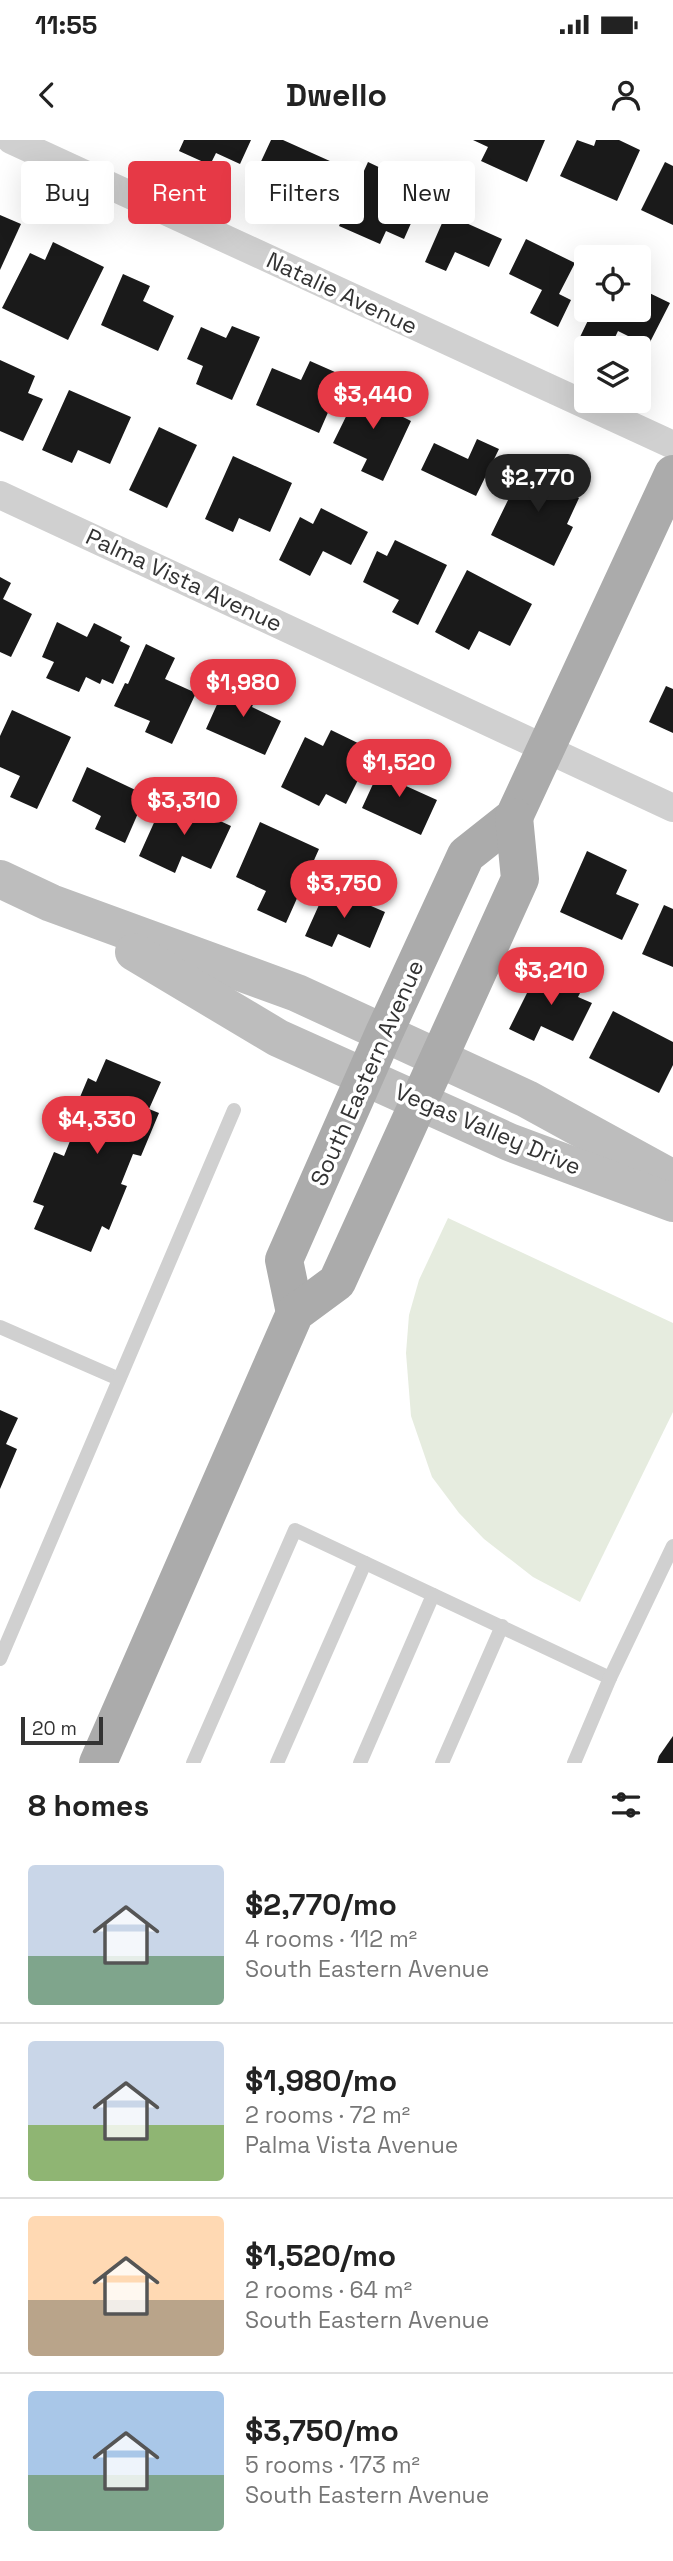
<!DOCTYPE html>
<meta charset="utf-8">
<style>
body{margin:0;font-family:"Space Grotesk",sans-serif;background:#f6f6f6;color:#222;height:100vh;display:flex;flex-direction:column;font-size:26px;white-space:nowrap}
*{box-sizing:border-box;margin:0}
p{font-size:23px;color:#767676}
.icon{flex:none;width:38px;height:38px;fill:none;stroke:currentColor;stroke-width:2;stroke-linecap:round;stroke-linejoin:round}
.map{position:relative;height:1623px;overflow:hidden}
.panel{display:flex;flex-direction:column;background:#fff;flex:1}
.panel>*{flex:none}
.guide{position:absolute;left:21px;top:21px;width:632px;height:63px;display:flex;gap:14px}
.buttons{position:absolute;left:574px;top:105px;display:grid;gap:14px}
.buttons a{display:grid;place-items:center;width:77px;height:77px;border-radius:7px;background:#fff;box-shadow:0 7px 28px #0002;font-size:35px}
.scale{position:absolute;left:21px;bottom:18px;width:82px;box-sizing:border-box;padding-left:7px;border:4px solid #333;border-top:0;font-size:19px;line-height:24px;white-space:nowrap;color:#333;-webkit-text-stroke:5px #fff;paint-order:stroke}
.price{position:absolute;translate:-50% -60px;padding:0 16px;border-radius:24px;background:#e63946;color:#fff;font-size:23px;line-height:46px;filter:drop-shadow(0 2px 4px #0008)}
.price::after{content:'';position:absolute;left:50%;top:42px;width:21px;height:16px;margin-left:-10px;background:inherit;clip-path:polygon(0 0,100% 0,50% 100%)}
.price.selected{background:#222;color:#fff}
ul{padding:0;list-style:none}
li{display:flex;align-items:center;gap:21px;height:175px;padding:0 28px}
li+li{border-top:2px solid #e0e0e0}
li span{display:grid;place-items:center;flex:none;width:196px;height:140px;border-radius:7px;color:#555}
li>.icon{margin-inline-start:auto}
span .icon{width:84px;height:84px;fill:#fffc;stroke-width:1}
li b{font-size:30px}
h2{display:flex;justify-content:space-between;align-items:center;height:84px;padding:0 28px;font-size:30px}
.chip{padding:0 24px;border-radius:7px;background:#fff;box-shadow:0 7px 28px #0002;font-size:24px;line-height:63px}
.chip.selected{background:#e63946;color:#fff}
.status{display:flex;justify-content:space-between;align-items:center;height:49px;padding:0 35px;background:#fff;direction:ltr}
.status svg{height:19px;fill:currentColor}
header{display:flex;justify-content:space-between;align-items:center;height:91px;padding:0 28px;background:#fff;font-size:32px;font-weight:600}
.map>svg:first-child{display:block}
.green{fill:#e6ecdf}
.building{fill:#1a1a1a}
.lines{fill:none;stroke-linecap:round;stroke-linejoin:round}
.lane{stroke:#d0d0d0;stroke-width:14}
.street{stroke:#d0d0d0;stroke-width:28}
.secondary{stroke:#bdbdbd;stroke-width:38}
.primary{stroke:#ababab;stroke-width:38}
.labels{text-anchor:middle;stroke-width:7;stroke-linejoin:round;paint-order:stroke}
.street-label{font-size:23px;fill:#333;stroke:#fff}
</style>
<div class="status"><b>11:55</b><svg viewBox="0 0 49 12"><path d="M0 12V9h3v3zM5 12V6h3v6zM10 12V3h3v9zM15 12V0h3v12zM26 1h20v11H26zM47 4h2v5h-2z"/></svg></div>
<header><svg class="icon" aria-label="back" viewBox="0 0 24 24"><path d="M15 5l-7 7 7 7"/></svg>Dwello<svg class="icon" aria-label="person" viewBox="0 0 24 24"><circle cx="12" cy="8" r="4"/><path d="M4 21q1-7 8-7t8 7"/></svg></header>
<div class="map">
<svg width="673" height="1623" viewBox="0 0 673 1623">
<rect width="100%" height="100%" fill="#fff"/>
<path class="green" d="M448 1078 673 1183V1272L580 1462 533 1437 484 1399 459 1373 432 1337 411 1276 406 1213 409 1175 419 1140Z"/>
<g class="building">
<path d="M184 0H251L240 24 216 13 210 25 179 11Z"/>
<path d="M271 0H283L341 26 326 60 293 45 287 58 251 43Z"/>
<path d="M473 0H545L527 42 481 21 488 7Z"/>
<path d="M577 0 594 6 596 0H619L640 10 617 61 560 36Z"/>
<path d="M368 22 404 39 409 27 432 36 404 99 386 91 380 104 339 86Z"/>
<path d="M665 22 673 26V85L641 70Z"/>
<path d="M446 74 502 99 489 127 455 112 446 131 425 122Z"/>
<path d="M0 75 21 84 0 130Z"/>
<path d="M526 99 575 123 559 154 571 160 558 187 530 173 542 150 509 134Z"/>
<path d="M53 102 104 127 68 200 2 168 30 113 45 120Z"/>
<path d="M123 134 150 146 143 161 174 176 158 211 101 185Z"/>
<path d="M639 148 670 163 648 206 618 191 610 208H603L580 197 593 170H639Z"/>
<path d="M232 186 260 197 232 260 196 244 203 226 187 219 201 187 226 198Z"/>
<path d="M0 220 35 236 28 253 43 259 23 301 0 291Z"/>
<path d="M310 221 344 236 319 293 256 265 272 228 301 240Z"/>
<path d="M363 242 393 257 387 269 411 281 383 341 361 331 367 319 333 303Z"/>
<path d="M69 250 131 277 110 324 78 310 72 323 42 310Z"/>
<path d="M159 287 197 305 167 368 129 350Z"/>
<path d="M477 299 499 309 476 356 421 330 434 303 468 319Z"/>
<path d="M233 316 292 343 270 392 239 378 233 392 205 379Z"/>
<path d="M528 319 569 339 564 351 579 358 567 384 573 387 554 426 491 395Z"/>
<path d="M321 368 368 392 351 425 323 411 310 436 279 420 300 377 313 384Z"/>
<path d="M395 400 447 425 418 485 392 472 399 460 363 442 377 411 387 416Z"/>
<path d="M467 430 532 464 510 506 479 491 469 510 435 492Z"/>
<path d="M0 437 11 443 3 459 32 474 11 517 0 512Z"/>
<path d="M57 482 87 497 94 483 122 497 120 501 130 506 113 544 102 539 100 544 86 537 79 552 46 538 54 522 42 517Z"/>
<path d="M146 504 175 518 165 539 196 553 172 604 145 592 150 581 114 566 125 543 128 544Z"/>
<path d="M228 540 258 554 252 567 281 581 265 615 206 589Z"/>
<path d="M666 546 673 549V593L649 582Z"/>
<path d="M12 570 71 597 37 669 10 657 20 636 0 627V596Z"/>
<path d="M331 590 364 606 354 628 362 632 346 664 326 654 319 666 281 647 305 597 323 606Z"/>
<path d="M384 620 412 633 406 646 437 660 421 695 362 668Z"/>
<path d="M87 627 146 655 125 703 95 689 101 676 72 661Z"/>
<path d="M166 656 231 686 211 729 182 716 175 733 139 716Z"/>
<path d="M260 682 319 709 286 783 257 770 266 751 236 737Z"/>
<path d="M587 711 627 730 616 754 639 764 622 800 560 772Z"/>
<path d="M327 747 385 772 370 808 338 794 332 807 305 796Z"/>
<path d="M664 765 673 769V827L642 814Z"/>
<path d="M540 827 583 847 578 857 592 863 573 901 541 886 534 901 509 889Z"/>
<path d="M613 871 673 902V925L659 953 589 918Z"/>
<path d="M106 919 161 942 149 969 159 973 141 1016 133 1014 121 1044 127 1046 109 1090 102 1086 91 1112 34 1089 44 1066 33 1062 54 1012 64 1016 74 991 67 988 88 938 96 942Z"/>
<path d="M0 1270 18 1278 6 1304 17 1309 0 1349Z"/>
<path d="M673 1596V1623H657L659 1616Z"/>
</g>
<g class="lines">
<g class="lane">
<path d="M0 1187 119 1239"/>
<path d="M0 1519 234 970"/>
<path d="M193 1623 295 1390 610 1538"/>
<path d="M277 1623 365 1423"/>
<path d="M360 1623 433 1455"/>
<path d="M442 1623 502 1486"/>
<path d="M574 1623 610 1538 673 1406"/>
</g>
<g class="street">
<path d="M11 0 673 305"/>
<path d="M0 355 673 668"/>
</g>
<g class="secondary">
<path d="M0 739 51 763 297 853 527 959 673 1039"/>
<path d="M134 812 278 898 509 1002 673 1063"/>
</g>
<g class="primary">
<path d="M295 1173 284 1120 384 893 466 715 514 677 673 334"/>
<path d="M98 1623 295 1173 337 1142 520 739 514 677"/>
</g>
</g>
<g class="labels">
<g class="street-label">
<text transform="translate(342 153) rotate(25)" y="8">Natalie Avenue</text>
<text transform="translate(184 440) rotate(25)" y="8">Palma Vista Avenue</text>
<text transform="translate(367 933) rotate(-66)" y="8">South Eastern Avenue</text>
<text transform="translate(488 989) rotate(23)" y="8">Vegas Valley Drive</text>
</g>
</g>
</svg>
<div class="buttons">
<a><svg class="icon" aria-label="locate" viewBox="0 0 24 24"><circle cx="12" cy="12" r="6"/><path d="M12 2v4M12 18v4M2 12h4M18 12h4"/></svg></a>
<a><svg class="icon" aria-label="layers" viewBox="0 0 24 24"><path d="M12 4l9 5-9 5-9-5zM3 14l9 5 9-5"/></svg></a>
</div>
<div class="scale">20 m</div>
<b class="price" style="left:373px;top:291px">$3,440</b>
<b class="price selected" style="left:538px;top:374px">$2,770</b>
<b class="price" style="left:243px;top:579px">$1,980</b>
<b class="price" style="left:399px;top:659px">$1,520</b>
<b class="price" style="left:184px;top:697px">$3,310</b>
<b class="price" style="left:344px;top:780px">$3,750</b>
<b class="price" style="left:551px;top:867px">$3,210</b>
<b class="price" style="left:97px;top:1016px">$4,330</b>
<div class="guide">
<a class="chip">Buy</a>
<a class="chip selected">Rent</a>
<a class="chip">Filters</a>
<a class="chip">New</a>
</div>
</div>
<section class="panel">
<h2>8 homes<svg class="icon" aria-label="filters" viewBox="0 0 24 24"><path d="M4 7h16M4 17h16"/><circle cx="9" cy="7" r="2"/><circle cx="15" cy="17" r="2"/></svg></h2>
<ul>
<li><span style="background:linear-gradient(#c9d6e8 65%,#7fa58c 0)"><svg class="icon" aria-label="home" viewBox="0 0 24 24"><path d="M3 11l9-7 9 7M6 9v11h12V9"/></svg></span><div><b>$2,770/mo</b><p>4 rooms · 112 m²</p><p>South Eastern Avenue</p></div></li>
<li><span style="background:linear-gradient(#c9d6e8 60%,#8fb573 0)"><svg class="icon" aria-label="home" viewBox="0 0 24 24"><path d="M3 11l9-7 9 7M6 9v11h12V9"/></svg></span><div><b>$1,980/mo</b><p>2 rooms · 72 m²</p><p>Palma Vista Avenue</p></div></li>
<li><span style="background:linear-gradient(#ffd9b3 60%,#b9a48a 0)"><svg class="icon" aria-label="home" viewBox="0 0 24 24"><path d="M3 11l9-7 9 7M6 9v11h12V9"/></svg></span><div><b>$1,520/mo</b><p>2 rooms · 64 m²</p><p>South Eastern Avenue</p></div></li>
<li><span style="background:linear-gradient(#a9c7e8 60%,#7fa58c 0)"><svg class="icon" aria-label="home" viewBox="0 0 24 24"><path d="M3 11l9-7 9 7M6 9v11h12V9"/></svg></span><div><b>$3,750/mo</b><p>5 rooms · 173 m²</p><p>South Eastern Avenue</p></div></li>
</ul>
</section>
